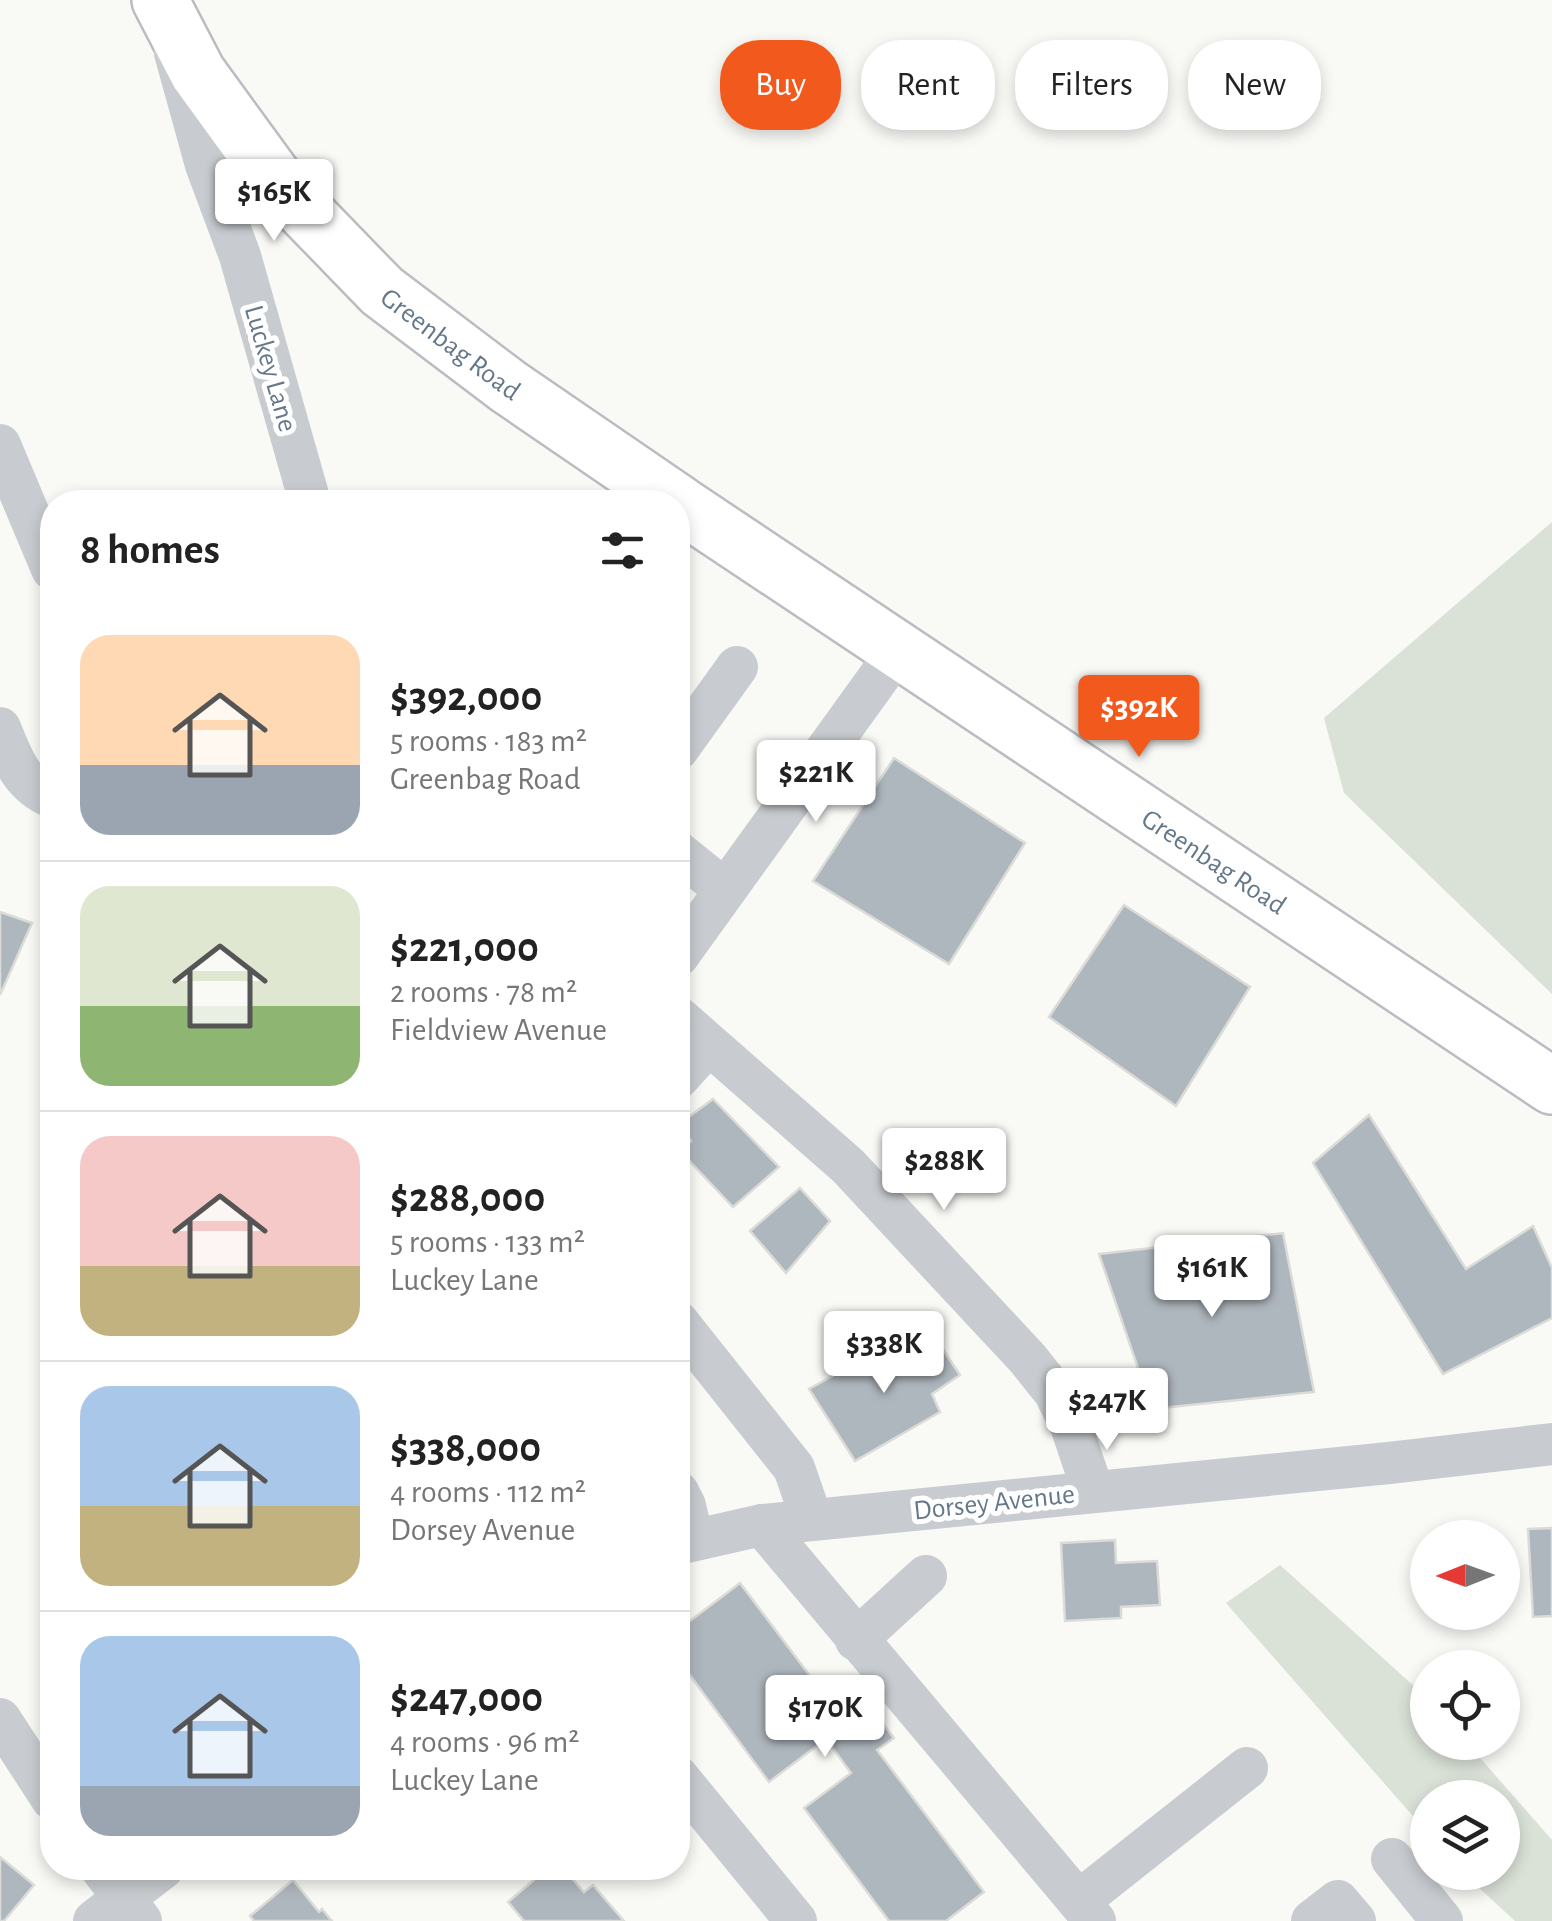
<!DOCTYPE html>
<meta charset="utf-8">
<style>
body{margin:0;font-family:"Alegreya Sans",sans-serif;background:#f2f2f2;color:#222;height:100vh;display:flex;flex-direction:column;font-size:38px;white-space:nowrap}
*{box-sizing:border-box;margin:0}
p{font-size:32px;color:#767676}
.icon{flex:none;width:55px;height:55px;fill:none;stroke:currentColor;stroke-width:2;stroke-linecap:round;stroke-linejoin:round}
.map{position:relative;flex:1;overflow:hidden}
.sheet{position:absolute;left:40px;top:490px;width:650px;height:1390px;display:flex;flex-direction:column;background:#fff;border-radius:40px;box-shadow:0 5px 15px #0003}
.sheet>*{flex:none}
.hud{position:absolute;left:720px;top:40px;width:680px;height:90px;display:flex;gap:20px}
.needle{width:65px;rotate:269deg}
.buttons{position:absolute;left:1410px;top:1520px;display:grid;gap:20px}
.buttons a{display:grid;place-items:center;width:110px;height:110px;border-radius:50%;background:#fff;box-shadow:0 5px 15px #0003;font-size:50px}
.price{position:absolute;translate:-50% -85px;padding:0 22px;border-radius:10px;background:#fff;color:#222;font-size:32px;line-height:65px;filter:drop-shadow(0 2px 5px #0008)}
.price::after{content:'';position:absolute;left:50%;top:60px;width:30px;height:22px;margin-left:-15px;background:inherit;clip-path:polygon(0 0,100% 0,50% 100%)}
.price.active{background:#f25a1d;color:#fff}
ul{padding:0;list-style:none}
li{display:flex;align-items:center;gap:30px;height:250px;padding:0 40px}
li+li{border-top:2px solid #e0e0e0}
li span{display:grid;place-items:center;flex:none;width:280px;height:200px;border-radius:30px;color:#555}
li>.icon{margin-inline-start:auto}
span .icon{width:120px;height:120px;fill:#fffc;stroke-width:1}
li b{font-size:42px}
h2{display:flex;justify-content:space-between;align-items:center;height:120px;padding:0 40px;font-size:42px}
.tag{padding:0 35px;border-radius:40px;background:#fff;box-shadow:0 5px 15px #0003;font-size:35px;line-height:90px}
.tag.active{background:#f25a1d;color:#fff}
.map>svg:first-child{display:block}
.green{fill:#dae1d7}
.building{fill:#afb7be;stroke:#dbdbd8;stroke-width:2.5}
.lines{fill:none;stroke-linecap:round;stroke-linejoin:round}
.major-casing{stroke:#b9bdc1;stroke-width:60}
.minor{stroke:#c8ccd0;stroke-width:42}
.major{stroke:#fff;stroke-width:55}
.labels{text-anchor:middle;stroke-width:10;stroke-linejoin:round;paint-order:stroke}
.street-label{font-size:28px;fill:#65788a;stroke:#fff}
</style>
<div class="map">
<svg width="1552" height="1921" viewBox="0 0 1552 1921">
<rect width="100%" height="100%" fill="#f9f9f6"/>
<g class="green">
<path d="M1552 522V994L1344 793 1324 718Z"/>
<path d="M1280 1565 1427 1698 1428 1742 1467 1743 1552 1840V1921H1515L1463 1873 1502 1872V1798H1428L1427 1832 1226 1603Z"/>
</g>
<g class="building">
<path d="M894 758 1025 843 949 964 813 881Z"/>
<path d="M1124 905 1250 987 1176 1106 1049 1017Z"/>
<path d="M0 912 32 923 0 995Z"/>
<path d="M713 1099 779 1167 733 1207 680 1151 691 1141 679 1124Z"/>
<path d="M1369 1115 1466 1269 1533 1226 1552 1268V1318L1443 1374 1313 1163Z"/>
<path d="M800 1188 830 1221 786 1273 750 1231Z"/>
<path d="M1283 1233 1314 1392 1152 1409 1099 1254Z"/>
<path d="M896 1341 911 1358 938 1342 960 1375 932 1394 940 1412 855 1461 809 1389Z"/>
<path d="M1552 1528V1616L1533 1617 1528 1529Z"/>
<path d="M1115 1540 1116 1563 1157 1561 1160 1605 1121 1607V1618L1065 1621 1061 1543Z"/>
<path d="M740 1583 838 1713 861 1695 894 1738 877 1750 984 1892 946 1921H889L804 1808 851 1773 826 1739 769 1782 678 1659V1630Z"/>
<path d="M0 1857 34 1885 4 1921H0Z"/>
<path d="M548 1868H563L584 1892 593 1885 624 1921H524L508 1902Z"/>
<path d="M293 1880 319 1912 322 1909 332 1921H254L250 1916Z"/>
</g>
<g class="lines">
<defs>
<g id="major">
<path id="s1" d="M160 0 198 73 281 187 382 291 509 387 677 502"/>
<path id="s2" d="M678 503 1552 1086"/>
</g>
</defs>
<use href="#major" class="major-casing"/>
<g class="minor">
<path d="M175 53 206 165 240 256 310 502"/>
<path d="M0 445 52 569"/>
<path d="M0 728C12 757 20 784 52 797"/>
<path d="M678 749 737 667"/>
<path d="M678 852 724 889"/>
<path d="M678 956 897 652"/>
<path d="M678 1017 848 1166 1028 1359 1055 1393 1071 1426 1093 1491"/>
<path d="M678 1078 708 1045"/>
<path d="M678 1322 794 1468 812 1520"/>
<path d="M678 1492 685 1506 693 1540"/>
<path d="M762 1525 1095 1921"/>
<path d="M678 1544 762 1525 1389 1463 1552 1444"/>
<path d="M856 1640 926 1576"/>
<path d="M0 1719 52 1799"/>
<path d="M678 1777 796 1921"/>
<path d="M1392 1859 1442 1921"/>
<path d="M101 1868 141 1921"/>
<path d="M1079 1901 1247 1768"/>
<path d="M94 1921 163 1868"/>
<path d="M1312 1921 1338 1901 1355 1921"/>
</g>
<use href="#major" class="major"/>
</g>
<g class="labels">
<g class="street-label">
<text dy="10" stroke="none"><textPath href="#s1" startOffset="455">Greenbag Road</textPath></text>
<text transform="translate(272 368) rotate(74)" y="10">Luckey Lane</text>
<text dy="10" stroke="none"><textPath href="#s2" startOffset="645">Greenbag Road</textPath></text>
<text transform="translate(994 1501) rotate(-6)" y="10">Dorsey Avenue</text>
</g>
</g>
</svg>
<div class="buttons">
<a><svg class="needle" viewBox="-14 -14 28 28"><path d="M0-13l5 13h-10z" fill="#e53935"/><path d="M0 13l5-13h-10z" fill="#767676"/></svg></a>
<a><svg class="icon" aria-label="locate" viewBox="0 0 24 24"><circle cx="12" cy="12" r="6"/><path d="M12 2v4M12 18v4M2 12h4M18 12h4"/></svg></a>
<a><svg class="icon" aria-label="layers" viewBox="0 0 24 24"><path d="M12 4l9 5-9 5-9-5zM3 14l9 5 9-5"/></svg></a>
</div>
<b class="price" style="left:274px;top:244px">$165K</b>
<b class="price active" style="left:1139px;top:760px">$392K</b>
<b class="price" style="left:816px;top:825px">$221K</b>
<b class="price" style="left:944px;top:1213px">$288K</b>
<b class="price" style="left:1212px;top:1320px">$161K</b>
<b class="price" style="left:884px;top:1396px">$338K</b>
<b class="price" style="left:1107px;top:1453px">$247K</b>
<b class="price" style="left:825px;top:1760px">$170K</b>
<div class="hud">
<a class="tag active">Buy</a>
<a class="tag">Rent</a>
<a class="tag">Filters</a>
<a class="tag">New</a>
</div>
<section class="sheet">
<h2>8 homes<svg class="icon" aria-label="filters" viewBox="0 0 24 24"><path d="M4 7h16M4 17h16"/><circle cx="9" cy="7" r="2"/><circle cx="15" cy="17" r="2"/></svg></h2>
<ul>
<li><span style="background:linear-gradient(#ffd9b3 65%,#9aa5b1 0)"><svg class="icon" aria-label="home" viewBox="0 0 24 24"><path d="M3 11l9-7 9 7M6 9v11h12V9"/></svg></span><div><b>$392,000</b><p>5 rooms · 183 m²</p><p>Greenbag Road</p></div></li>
<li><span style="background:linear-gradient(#dfe7d0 60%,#8fb573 0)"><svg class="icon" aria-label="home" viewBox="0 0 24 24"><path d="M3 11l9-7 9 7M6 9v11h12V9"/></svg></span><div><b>$221,000</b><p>2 rooms · 78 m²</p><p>Fieldview Avenue</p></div></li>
<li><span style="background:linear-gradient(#f6c9c9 65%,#c2b280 0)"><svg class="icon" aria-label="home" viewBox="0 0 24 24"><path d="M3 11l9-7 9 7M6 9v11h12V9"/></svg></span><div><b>$288,000</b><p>5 rooms · 133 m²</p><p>Luckey Lane</p></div></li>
<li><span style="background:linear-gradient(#a9c7e8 60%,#c2b280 0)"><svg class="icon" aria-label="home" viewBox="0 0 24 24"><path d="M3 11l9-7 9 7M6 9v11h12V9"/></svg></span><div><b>$338,000</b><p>4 rooms · 112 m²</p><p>Dorsey Avenue</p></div></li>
<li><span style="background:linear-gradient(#a9c7e8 75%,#9aa5b1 0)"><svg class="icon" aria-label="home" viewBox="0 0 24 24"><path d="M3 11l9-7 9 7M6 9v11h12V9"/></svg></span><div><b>$247,000</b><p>4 rooms · 96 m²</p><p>Luckey Lane</p></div></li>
</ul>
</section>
</div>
